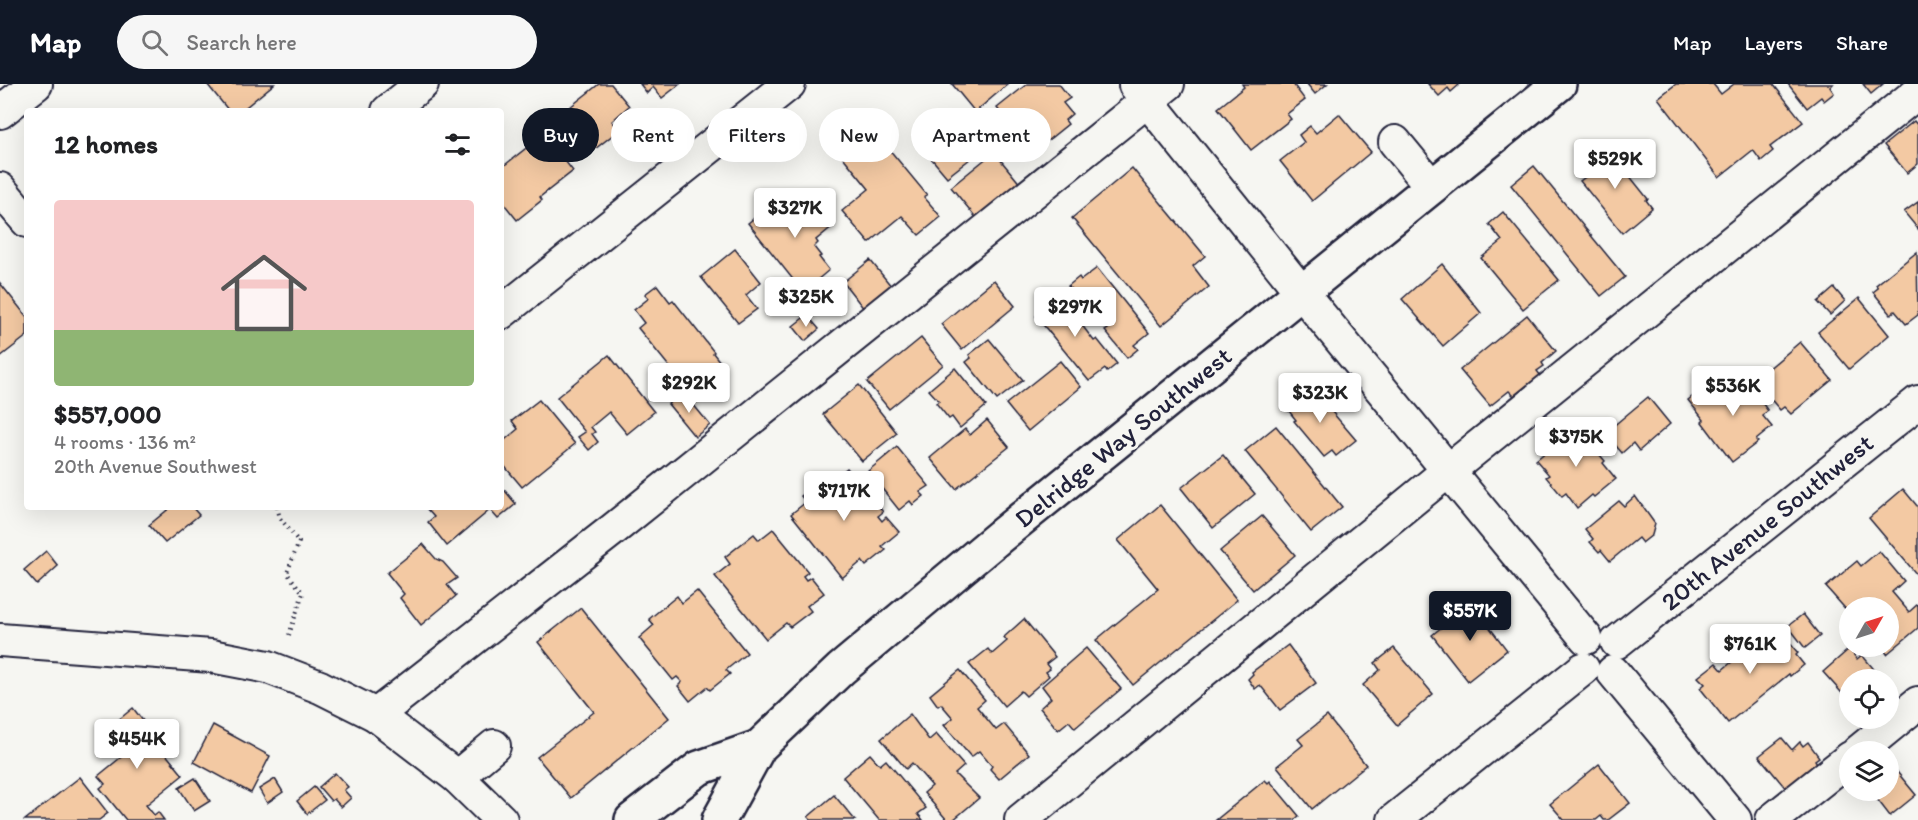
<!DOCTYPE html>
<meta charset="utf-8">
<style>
body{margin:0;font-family:Itim,sans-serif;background:#f6f6f6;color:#202124;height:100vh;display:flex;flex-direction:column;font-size:22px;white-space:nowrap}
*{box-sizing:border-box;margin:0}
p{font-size:20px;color:#757577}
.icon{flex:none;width:33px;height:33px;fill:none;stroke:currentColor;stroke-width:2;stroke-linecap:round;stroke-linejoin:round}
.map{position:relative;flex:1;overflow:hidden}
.sheet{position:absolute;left:24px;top:24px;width:480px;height:402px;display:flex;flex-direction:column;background:#fff;border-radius:6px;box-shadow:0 6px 24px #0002}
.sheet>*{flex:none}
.guide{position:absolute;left:522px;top:24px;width:570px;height:54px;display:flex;gap:12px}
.needle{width:39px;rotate:51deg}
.controls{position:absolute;left:1839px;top:513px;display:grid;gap:12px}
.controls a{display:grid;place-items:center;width:60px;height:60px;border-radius:50%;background:#fff;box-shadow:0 6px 24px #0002;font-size:30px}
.price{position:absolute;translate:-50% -51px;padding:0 14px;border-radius:6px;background:#fff;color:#222;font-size:20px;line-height:39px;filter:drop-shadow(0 2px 3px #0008)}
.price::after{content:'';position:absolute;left:50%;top:36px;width:18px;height:14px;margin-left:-9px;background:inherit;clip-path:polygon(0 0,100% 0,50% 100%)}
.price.current{background:#111827;color:#fff}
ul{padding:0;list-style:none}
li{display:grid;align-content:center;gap:12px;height:318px;padding:0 30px}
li+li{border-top:2px solid #e0e0e0}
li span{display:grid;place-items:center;height:186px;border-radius:6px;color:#555}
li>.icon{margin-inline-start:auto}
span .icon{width:108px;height:108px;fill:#fffc;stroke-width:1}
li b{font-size:26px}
h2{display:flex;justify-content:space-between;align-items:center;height:72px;padding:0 30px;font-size:26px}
.chip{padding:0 21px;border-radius:27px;background:#fff;box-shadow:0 6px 24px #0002;font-size:21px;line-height:54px}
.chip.current{background:#111827;color:#fff}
header{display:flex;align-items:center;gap:36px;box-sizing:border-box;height:84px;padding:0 30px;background:#111827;color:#fff}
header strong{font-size:28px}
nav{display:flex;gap:33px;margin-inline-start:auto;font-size:21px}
.search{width:420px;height:54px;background:#f6f6f6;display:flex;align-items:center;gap:15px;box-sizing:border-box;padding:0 21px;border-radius:33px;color:#757577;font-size:22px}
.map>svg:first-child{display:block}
.building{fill:#f3c9a3;stroke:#22223b;stroke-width:1.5}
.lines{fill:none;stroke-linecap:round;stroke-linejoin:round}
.minor-casing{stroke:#22223b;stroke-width:36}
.major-casing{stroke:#22223b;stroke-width:38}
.path{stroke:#22223b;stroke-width:4;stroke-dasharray:1.5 4.5;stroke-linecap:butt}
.minor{stroke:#f6f6f2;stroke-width:32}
.major{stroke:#f6f6f2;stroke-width:33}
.labels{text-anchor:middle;stroke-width:6;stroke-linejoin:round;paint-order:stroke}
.street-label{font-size:26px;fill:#22223b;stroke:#f6f6f2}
</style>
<header>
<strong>Map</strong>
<div class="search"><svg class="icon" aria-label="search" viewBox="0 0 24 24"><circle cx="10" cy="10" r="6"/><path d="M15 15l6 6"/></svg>Search here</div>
<nav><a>Map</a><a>Layers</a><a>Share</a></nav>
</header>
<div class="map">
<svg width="1918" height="736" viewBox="0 0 1918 736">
<rect width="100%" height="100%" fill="#f6f6f2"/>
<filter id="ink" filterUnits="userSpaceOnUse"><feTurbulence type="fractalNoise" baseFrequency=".0167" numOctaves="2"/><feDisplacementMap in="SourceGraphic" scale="12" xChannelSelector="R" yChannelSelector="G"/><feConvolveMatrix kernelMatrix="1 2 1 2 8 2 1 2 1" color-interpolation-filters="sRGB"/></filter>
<g filter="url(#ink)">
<g class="building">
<path d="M207 0H274L241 27H229Z"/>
<path d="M599 0H611L629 22 612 37 619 46 595 65 565 27Z"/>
<path d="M640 0H680L662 14 653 3 647 9Z"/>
<path d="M952 0H1008L975 28Z"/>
<path d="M1027 0H1059L1070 14 1063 19 1072 30 1065 36 1068 40 1047 57 1037 45 1023 56 997 24Z"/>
<path d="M1242 0H1293L1305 16 1287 30 1291 35 1251 66 1218 24 1244 3Z"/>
<path d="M1307 0H1327L1315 10Z"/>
<path d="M1428 0H1459V1L1451 8 1448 4 1439 12Z"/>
<path d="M1676 0H1713L1721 10 1734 0H1773L1803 38 1770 63 1773 67 1761 77 1753 66 1719 93 1658 14Z"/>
<path d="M1788 0H1833L1830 3 1834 9 1824 17 1821 13 1807 24Z"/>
<path d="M1863 0H1883L1871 10Z"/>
<path d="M977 27 998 53 947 93 926 68Z"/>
<path d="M1339 30 1371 68 1312 117 1280 77 1304 58 1299 51 1310 42 1316 49Z"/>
<path d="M865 36 927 111 924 113 941 133 919 151 902 132 869 159 842 127 869 105 834 62Z"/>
<path d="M1914 37 1918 42V80L1907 89 1884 61Z"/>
<path d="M544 50 573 87 540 113 542 116 517 136 501 116V84Z"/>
<path d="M1605 61 1648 115 1646 116 1652 124 1622 149 1580 97 1592 88 1584 78Z"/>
<path d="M994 68 1021 101 978 136 951 103Z"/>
<path d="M1534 82 1625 193 1601 212 1511 101Z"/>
<path d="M1132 84 1205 172 1193 182 1209 203 1161 242 1072 134Z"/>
<path d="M807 109 833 142 816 156 818 159 814 163 821 172 819 173 829 186 803 208 748 139 767 124 774 133 783 125 785 127Z"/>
<path d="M1918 118V145L1904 128Z"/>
<path d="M1503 128 1559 196 1523 225 1481 174 1502 157 1489 140Z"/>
<path d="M735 165 761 198 746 211 757 225 738 239 701 193Z"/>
<path d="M1917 168 1918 231 1906 240 1895 227 1891 230 1873 208 1878 204 1876 201Z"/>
<path d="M870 176 896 208 868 230 843 198Z"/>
<path d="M1442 180 1481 229 1443 262 1402 215Z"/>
<path d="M1097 184 1149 249 1134 261 1138 265 1127 274 1105 247 1108 245 1092 225 1089 227 1068 202 1079 193 1081 196Z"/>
<path d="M994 196 1015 222 962 266 941 240Z"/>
<path d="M0 199 27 233V252L0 273Z"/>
<path d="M657 201 670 218 673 216 714 268 713 269 724 283 697 305 686 291 680 296 638 244 644 239 634 226 649 214 645 210Z"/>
<path d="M1834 204 1845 217 1830 231 1818 218Z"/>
<path d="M1060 208 1080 234 1078 236 1094 257 1097 255 1117 280 1107 288 1105 285 1089 297 1036 232 1051 220 1049 217Z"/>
<path d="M1859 214 1889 251 1849 285 1818 248Z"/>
<path d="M807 231 819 245 805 257 793 242Z"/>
<path d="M1527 231 1556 267 1542 279 1544 282 1537 287 1541 292 1515 313 1509 307 1490 322 1460 286Z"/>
<path d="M921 254 943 281 889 325 867 298Z"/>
<path d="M989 255 1023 296 997 316 966 278 971 274 969 271Z"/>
<path d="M1800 258 1832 296 1791 330 1784 323 1780 326 1762 305 1767 301 1760 292Z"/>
<path d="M609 271 654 328 627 350 609 328 591 343 595 348 592 350 598 358 589 366 578 353 585 348 557 313Z"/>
<path d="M1060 277 1081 303 1028 347 1006 320Z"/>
<path d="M955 284 986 322 960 344 952 333 949 335 936 319 939 317 929 306Z"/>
<path d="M1737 284 1768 327 1762 331 1772 343 1756 356 1758 358 1732 378 1702 338 1704 336 1688 316 1703 304 1714 319 1724 311 1728 317 1737 310 1724 294Z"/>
<path d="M859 301 897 349 862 377 823 330Z"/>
<path d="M1307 304 1318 317 1321 315 1356 356 1336 372 1332 367 1324 373 1294 337 1296 336 1285 322Z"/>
<path d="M683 308 710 341 695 353 668 320Z"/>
<path d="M1648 313 1670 340 1639 367 1633 359 1622 369 1605 349Z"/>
<path d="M539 316 575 360 522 403 501 378V359L518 345 512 337Z"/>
<path d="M987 336 1009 363 956 405 930 374 965 345 970 351Z"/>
<path d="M1276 342 1342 423 1311 448 1245 367Z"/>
<path d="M1576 343 1605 377 1603 379 1616 395 1594 413 1592 411 1577 424 1566 409 1562 412 1546 393 1549 391 1536 376Z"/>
<path d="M897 363 929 402 920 408 924 412 913 421 910 417 899 426 868 387Z"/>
<path d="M1223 371 1255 410 1213 444 1181 404Z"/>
<path d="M847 384 883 428 878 432 882 437 886 433 899 448 882 462 886 466 866 482 862 477 842 494 791 430 806 418 801 412 829 390 833 395Z"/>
<path d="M501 402 516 420 498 435 490 426 447 462 428 438 434 433 425 423H501Z"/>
<path d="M1903 405 1918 423V492L1869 434Z"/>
<path d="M1635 412 1655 440 1652 451 1642 459 1638 454 1610 477 1601 466 1599 468 1590 458 1593 455 1585 445 1619 417 1624 422Z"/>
<path d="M1160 421 1237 516 1133 601 1096 556 1158 505 1118 456Z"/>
<path d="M171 423H192L199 431 165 459 149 441Z"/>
<path d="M1262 432 1295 471 1253 506 1220 467Z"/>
<path d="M773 445 808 488 803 492 806 496 811 493 824 509 807 522 811 527 790 543 786 539 766 555 715 492 730 480 725 473 754 450 759 456Z"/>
<path d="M423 460 436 475 443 478 457 494 447 501 456 512 421 541 400 514 404 510 387 489Z"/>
<path d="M46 467 58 482 37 501 24 486Z"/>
<path d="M1879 467 1904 497 1892 508 1909 528 1918 520V544L1887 570 1881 562H1888V524H1850V530L1826 503 1857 477 1861 482Z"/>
<path d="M697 507 747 569 726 586 730 590 710 606 707 603 690 617 678 602 682 598 677 593 673 596 639 554 654 541 649 535 677 512 682 519Z"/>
<path d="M1471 519 1507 566 1468 597 1432 551Z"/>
<path d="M581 524 669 634 571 714 537 673 594 628 538 558Z"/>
<path d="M1803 530 1820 552 1805 564 1788 542Z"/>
<path d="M1024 535 1055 573 1046 580 1050 585 1046 588 1049 592 1026 612 1021 607 1004 622 969 580 988 565 992 570 1007 557 1004 553Z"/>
<path d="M1778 545 1798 569 1796 571 1804 581 1790 592 1789 590 1728 639 1700 604 1705 600 1698 593 1716 579 1722 586 1760 555 1763 558Z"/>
<path d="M1288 561 1316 599 1280 626 1260 601 1255 605 1248 595 1253 590 1252 588Z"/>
<path d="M1086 564 1121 605 1075 644 1069 637 1058 646 1040 624 1051 614 1042 602Z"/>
<path d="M1394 564 1433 610 1397 641 1363 601 1380 586 1375 579Z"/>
<path d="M1849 565 1857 575 1862 571 1883 596H1850V618L1823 588Z"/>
<path d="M960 586 985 616 977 623 996 646 1004 640 1029 670 999 695 990 685 992 682 979 667 971 673 944 641 953 634 941 620 938 622 930 611Z"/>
<path d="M133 624 157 655 155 657 183 691 146 721 154 731 158 728 164 736H126L100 704 105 700 98 692 125 670 106 646Z"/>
<path d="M910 630 929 656 936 650 964 682 955 690 979 714 953 736H947L924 709 932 702 912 679 906 685 881 655Z"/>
<path d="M1327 632 1366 681 1312 725 1277 682 1303 661 1298 655Z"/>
<path d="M213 641 270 672 251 709 194 678Z"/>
<path d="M1782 654 1792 666 1800 658 1803 662 1808 658 1819 673 1815 676 1818 681 1787 706 1759 672Z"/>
<path d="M870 670 880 681 886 676 926 724 918 730 923 736H879L843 693Z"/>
<path d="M1888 677 1916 711 1890 732 1870 706H1888Z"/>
<path d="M1599 680 1630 719 1608 736H1604L1601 732 1596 736H1564L1550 720Z"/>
<path d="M335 689 348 703 344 706 351 714 341 723 334 715 331 717 319 703Z"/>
<path d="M80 693 108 729 99 736H25Z"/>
<path d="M195 694 210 717 194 727 179 704Z"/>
<path d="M275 695 283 708 267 719 259 705Z"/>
<path d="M1265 696 1268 699 1270 697 1299 732 1294 736H1216Z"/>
<path d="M314 703 325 716 307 730 297 717Z"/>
<path d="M834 711 855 736H811L808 733Z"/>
</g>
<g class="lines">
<defs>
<g id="minor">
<path d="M1135 1 1302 209 1586 554"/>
<path d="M388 27 422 0"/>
<path d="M0 28 36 0"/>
<path d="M1395 58 1432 103"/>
<path d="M0 105 27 137"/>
<path d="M501 229 789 0"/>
<path d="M0 556 211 572 268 583 320 603 376 631 457 693 501 736"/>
<path d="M1617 558 1918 318"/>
<path d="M1613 588 1735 736"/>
<path d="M376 631 615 444 1168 0"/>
<path d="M1858 668 1918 619"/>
<path d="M457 693 494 662"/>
<path d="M1021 736 1448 387 1918 8"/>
<path d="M1394 736 1583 585"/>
<path d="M1772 736 1850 674"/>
</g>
<g id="major">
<path d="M632 736 699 684 759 663"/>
<path d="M719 736 759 663 841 585 999 453 1559 0"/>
</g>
</defs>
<use href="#minor" class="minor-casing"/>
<use href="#major" class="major-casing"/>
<path class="path" d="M277 423 280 434 299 458 287 489 303 509 289 551"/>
<use href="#minor" class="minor"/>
<use href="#major" class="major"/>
</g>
</g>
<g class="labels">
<g class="street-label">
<text transform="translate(1123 353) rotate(-39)" y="9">Delridge Way Southwest</text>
<text transform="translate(1767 438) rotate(-39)" y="9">20th Avenue Southwest</text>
</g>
</g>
</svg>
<div class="controls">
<a><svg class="needle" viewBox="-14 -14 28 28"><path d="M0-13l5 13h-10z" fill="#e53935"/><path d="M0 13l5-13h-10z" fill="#757577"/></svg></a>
<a><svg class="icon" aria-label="locate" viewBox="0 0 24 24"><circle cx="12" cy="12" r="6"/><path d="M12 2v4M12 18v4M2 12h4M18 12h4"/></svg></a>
<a><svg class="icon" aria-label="layers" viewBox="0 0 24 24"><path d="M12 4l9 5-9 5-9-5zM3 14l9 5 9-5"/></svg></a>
</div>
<b class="price" style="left:1615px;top:106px">$529K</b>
<b class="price" style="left:795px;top:155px">$327K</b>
<b class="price" style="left:806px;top:244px">$325K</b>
<b class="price" style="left:1075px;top:254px">$297K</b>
<b class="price" style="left:689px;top:330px">$292K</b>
<b class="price" style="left:1733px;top:333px">$536K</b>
<b class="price" style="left:1320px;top:340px">$323K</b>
<b class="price" style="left:1576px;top:384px">$375K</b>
<b class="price" style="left:844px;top:438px">$717K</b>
<b class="price current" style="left:1470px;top:558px">$557K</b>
<b class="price" style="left:1750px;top:591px">$761K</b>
<b class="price" style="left:137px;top:686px">$454K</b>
<div class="guide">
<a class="chip current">Buy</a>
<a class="chip">Rent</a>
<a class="chip">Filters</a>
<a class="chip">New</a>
<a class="chip">Apartment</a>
</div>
<section class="sheet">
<h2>12 homes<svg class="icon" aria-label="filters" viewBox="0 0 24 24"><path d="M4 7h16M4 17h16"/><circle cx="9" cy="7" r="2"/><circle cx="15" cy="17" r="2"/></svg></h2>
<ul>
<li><span style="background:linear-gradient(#f6c9c9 70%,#8fb573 0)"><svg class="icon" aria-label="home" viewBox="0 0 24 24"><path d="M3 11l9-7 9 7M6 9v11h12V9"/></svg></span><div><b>$557,000</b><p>4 rooms · 136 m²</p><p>20th Avenue Southwest</p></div></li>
</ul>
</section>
</div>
